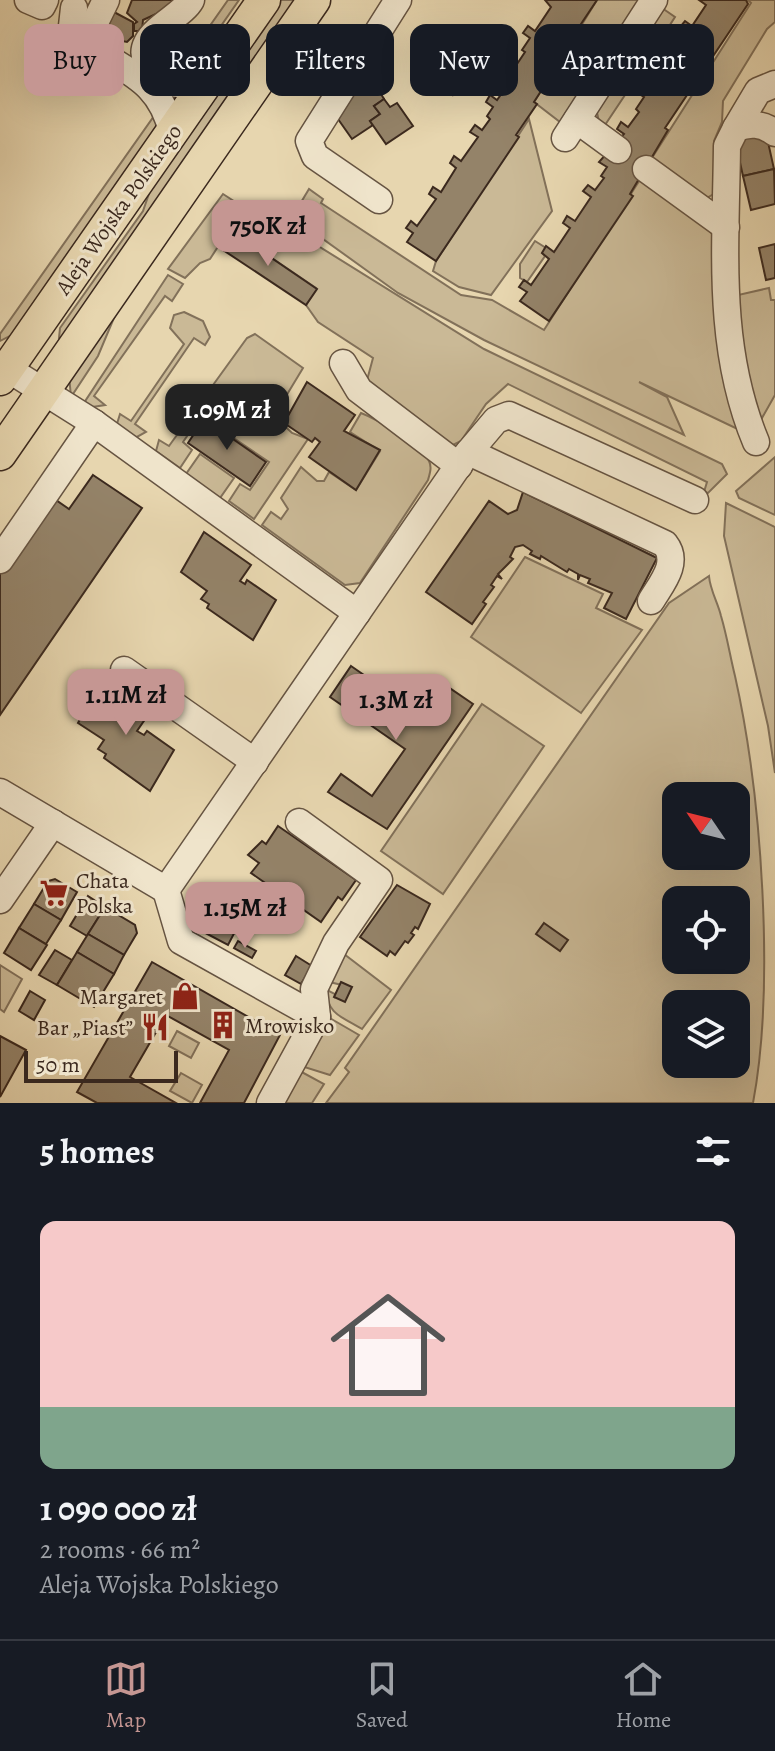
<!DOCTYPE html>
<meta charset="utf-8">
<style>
body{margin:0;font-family:Alegreya,serif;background:#20242c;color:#f1f3f6;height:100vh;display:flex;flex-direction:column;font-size:30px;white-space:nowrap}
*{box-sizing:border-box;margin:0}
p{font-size:26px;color:#9ea1a6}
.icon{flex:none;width:44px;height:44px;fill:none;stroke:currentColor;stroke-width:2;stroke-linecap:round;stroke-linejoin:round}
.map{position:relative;height:1103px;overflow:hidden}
.side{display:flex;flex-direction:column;background:#171b24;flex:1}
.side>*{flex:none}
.guide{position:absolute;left:24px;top:24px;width:728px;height:72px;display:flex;gap:16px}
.needle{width:52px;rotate:305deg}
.controls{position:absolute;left:662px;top:782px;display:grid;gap:16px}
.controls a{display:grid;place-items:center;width:88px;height:88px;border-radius:16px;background:#171b24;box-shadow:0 8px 32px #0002;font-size:40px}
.scale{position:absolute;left:24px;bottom:20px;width:154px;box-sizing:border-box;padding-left:8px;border:4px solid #3b291e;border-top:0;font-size:22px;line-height:28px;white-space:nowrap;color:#3b291e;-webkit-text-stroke:6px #efe4cb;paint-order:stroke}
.price{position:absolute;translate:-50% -68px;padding:0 18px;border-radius:16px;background:#c59692;color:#111;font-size:26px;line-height:52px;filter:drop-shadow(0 2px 4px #0008)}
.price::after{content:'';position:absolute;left:50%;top:48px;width:24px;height:18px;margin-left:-12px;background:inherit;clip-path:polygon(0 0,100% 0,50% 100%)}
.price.active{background:#222;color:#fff}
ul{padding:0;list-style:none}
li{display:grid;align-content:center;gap:16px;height:424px;padding:0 40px}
li span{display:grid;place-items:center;height:248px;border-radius:16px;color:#555}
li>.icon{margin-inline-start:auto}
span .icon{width:144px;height:144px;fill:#fffc;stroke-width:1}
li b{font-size:34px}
h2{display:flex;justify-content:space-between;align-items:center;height:96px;padding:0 40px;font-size:34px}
.chip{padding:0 28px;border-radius:16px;background:#171b24;box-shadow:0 8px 32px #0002;font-size:28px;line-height:72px}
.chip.active{background:#c59692;color:#111}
.tabs{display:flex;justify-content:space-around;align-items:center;height:112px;border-top:2px solid #363941;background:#171b24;font-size:22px;color:#9ea1a6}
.tabs a{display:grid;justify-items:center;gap:4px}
.tabs .active{color:#c59692}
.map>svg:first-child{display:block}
.green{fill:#cab996;stroke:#82715a;stroke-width:2;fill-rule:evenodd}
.building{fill:#948369;stroke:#3b291e;stroke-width:2}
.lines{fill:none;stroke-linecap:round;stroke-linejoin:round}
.minor-casing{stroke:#665442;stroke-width:29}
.major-casing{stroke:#3b291e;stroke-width:35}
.minor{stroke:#efe4cb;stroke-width:26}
.major{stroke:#e7d6af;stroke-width:32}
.labels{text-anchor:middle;stroke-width:6;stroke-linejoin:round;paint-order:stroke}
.street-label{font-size:22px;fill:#3b291e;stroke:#efe4cb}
.poi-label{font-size:22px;fill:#3b291e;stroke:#efe4cb;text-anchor:start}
</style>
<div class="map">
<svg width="775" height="1103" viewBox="0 0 775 1103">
<rect width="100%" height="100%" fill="#e7d6af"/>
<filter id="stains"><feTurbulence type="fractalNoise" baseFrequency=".0025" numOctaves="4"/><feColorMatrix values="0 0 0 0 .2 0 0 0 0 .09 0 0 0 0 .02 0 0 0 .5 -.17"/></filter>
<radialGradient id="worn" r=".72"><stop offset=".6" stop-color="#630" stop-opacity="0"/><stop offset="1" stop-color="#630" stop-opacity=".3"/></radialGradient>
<g class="green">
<path d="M228 0H239L191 69 182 74 188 57Z"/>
<path d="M278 0H299L63 339 59 338 60 328 143 211 153 182Z"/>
<path d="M597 0H640L560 122 534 102Z"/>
<path d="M748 0H775V22L767 29 723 101 722 122 714 141 720 163 719 191 703 200 650 161 751 3Z"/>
<path d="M662 8 675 17 657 45 644 36Z"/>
<path d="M618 72 633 83 601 131 596 108Z"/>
<path d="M159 109 160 129 16 333 0 341V334Z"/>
<path d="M529 119 552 211 491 295 459 287 433 271 436 261Z"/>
<path d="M643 175 712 229 748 434 639 382 667 397 684 435 484 340 398 293 298 221 294 214 309 189 323 199 321 203 461 295 492 300 544 330Z"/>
<path d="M223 194 274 227 286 226 484 349 722 464 727 474 708 493 704 492 707 482 508 384 486 404 461 441 451 446 366 384 373 358 318 322 306 305 316 288 232 231 234 228H230L210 259 200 263 185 278 168 269Z"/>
<path d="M535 241 546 248 542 253 545 256 527 282 520 278V264Z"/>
<path d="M168 275 183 284 172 301 165 296 94 396 105 405 80 409Z"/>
<path d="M769 288 771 300H775V395L754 432 730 322 738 295Z"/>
<path d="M184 312 203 321 210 337 205 345 194 338 135 424 146 432 135 438 116 427 120 414 131 421 184 344 170 328 174 315Z"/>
<path d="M116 313 98 356 71 397 69 375Z"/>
<path d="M255 334 303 368 274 416 292 433 308 439 254 519 229 501 240 484 250 490 269 462 201 416 183 442 192 450 180 468 156 451 159 440 169 446 247 338Z"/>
<path d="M361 413C377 419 422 446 429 461 432 467 430 473 428 480L360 583 345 585 262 525 271 512 281 519 288 509 281 498 301 467 317 481H324L329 472 356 490 380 451 350 432Z"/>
<path d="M200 454 234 478 220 498 186 474Z"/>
<path d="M775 457V515L739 498 736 491Z"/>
<path d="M726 503 775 527V773L768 726 724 536Z"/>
<path d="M525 557 603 594 596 608 642 630 581 713 471 637Z"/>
<path d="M709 576C710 590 718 603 721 616 727 636 730 656 735 676 762 797 775 986 753 1103H326L349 1072 345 1068 669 603ZM676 796H736V856H676ZM676 900H736V960H676ZM676 1004H736V1064H676Z"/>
<path d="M482 704 544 746 443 894 381 851Z"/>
<path d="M344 954 391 990 362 1029C344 1018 325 1013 327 990L335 994V997L351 987 329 982Z"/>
<path d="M0 965 22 979 4 1012 0 1009Z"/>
<path d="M328 1017 359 1035 330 1075 301 1066Z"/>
<path d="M177 1031 199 1043 191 1058 169 1046Z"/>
<path d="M298 1070 324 1084 312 1103H281Z"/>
<path d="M181 1073 202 1085 192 1103 170 1091Z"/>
</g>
<g class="building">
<path d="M132 0H178L180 3 143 20 142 31H134V24L137 22 127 13Z"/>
<path d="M545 0H597L551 69 554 71 534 102 537 104 516 135 519 137 436 261 407 242 413 233 406 228 411 221 417 226 436 199 429 194 433 187 441 192 456 168 450 163 454 156 461 161 478 137 470 132 475 125 482 130 490 119 487 116 493 107 486 102 490 95 497 100 507 86 504 84 510 74 503 69 507 63 515 67 525 52 522 50 530 38 523 33 528 26 535 31 551 7Z"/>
<path d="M699 0H746L748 4 665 128 668 130 630 194 633 196 549 321 520 301 527 292 519 287 524 280 531 285 549 259 542 253 546 246 554 252 570 228 563 223 567 216 575 221 591 197 583 191 588 185 595 190 604 178 601 176 607 167 599 162 624 134 617 129 621 122 628 127 639 112 636 109 644 97 636 92 641 85 648 90 665 66 657 61 662 54 669 59 687 32 680 27 685 21 692 26 706 5Z"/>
<path d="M112 11 133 22V36L127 42 103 37Z"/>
<path d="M449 40 475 77 453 95 435 69 449 60 439 46Z"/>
<path d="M368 72 387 80 381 94 384 99 374 106 380 114 370 121 373 125 352 139 338 119Z"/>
<path d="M384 99 390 107 397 103 413 126 386 144 370 121 380 114 374 106Z"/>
<path d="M766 133 774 169 743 176 735 140Z"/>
<path d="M774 169 775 204 751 210 743 176Z"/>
<path d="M232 231 317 289 306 305 220 248Z"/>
<path d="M775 244V278L766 280 759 248Z"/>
<path d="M307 382 355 415 344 431 380 450 356 490 309 457 320 442 315 438 312 442 284 423Z"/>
<path d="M204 419 266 462 250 486 188 443Z"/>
<path d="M93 475 142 508 0 715V569L50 496 69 509Z"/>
<path d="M523 492 657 558 626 619 604 608 612 593 588 583 590 579 580 575 578 580V574L569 569 567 572 541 556 540 559 530 554 532 551 523 545 515 547 510 557 513 559 498 574 502 579 497 576 491 585 494 587 483 602 486 604 472 624 426 592 489 501 508 514 517 510Z"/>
<path d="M204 532 251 565 240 581 245 584 247 580 276 600 253 640 207 608 209 604 201 599 207 591 181 572Z"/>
<path d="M351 666 426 718 448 687 473 704 387 829 328 792 341 774 372 796 405 749 330 697Z"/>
<path d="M101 683 148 715 137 731 144 735 147 731 174 750 150 791 104 758 106 754 98 749 104 740 78 723Z"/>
<path d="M278 826 356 880 342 900 338 897 321 922 251 873 259 863 248 855 262 841 266 844Z"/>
<path d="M55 879 77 892 61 920 34 904 48 881Z"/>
<path d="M397 885 430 904 418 929 415 927 411 933 414 935 408 943 405 941 395 955 390 951 387 956 360 937Z"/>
<path d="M88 896 105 907 87 936 70 926Z"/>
<path d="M34 904 61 920 46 944 19 928Z"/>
<path d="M105 907 135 925 137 933 124 955 88 934Z"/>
<path d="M205 907 240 922 228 945 194 927Z"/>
<path d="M544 923 568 940 560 951 536 934Z"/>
<path d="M19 928 47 945 31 970 4 953Z"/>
<path d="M88 934 124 955 114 974 77 952Z"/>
<path d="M238 941 256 951 252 958 234 948Z"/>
<path d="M55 950 72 960 57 985 39 975Z"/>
<path d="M77 952 114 974 94 1007 57 985Z"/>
<path d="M296 956 312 966 301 984 285 975Z"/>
<path d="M152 962 280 1035 244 1103H200L229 1050 166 1015 130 1077 176 1103H97L77 1092Z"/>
<path d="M341 982 352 987 345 1002 334 997Z"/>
<path d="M30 991 45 1000 34 1020 19 1011Z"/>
<path d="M0 1036 26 1050 0 1097Z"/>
</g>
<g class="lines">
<defs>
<g id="minor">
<path d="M28 0 42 6 45 0"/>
<path d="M106 0 85 43C125 72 160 79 172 132"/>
<path d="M191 0C180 21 121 38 155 73 170 89 189 84 208 80"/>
<path d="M74 8 72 26 85 43"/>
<path d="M577 120 618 150"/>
<path d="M736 128 758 91 775 84"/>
<path d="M565 138 654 0"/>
<path d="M646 169 726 227"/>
<path d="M379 200 315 156 309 141 398 0"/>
<path d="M343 363 359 390 459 466"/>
<path d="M0 364 94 423 357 613"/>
<path d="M756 442C716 346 726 247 727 146L736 128C750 123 762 123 775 133"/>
<path d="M469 452 665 544C680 563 661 584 651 601"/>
<path d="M0 560 94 423"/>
<path d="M124 670 255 762"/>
<path d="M0 792 166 890"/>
<path d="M166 890 463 459 496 420 509 415 695 500"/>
<path d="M166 890 181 941 317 1017"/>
<path d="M0 900 53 823"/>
<path d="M270 1103 317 1017 314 989 336 943 379 880 299 822"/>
</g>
<g id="major">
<path d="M0 379 264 0"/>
<path d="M0 454 314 0"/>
</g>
</defs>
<use href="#minor" class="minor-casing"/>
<use href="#major" class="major-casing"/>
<use href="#minor" class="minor"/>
<use href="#major" class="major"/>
</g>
<defs>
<symbol id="supermarket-bare" viewBox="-9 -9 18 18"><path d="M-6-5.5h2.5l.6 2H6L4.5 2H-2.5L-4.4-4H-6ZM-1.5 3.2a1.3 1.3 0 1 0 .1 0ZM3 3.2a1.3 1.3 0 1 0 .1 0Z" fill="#8f2418" stroke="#efe4cb" stroke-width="2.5" paint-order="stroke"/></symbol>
<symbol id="shop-bare" viewBox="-9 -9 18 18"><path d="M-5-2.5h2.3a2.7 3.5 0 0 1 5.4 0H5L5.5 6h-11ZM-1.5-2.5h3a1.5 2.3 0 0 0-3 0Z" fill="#8f2418" stroke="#efe4cb" stroke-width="2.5" paint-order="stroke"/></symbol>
<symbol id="building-bare" viewBox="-9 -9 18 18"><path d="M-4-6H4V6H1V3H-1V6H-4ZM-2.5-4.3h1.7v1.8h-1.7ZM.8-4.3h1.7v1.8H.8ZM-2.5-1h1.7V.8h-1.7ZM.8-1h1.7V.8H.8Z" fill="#8f2418" stroke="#efe4cb" stroke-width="2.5" paint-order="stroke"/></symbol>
<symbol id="restaurant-bare" viewBox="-9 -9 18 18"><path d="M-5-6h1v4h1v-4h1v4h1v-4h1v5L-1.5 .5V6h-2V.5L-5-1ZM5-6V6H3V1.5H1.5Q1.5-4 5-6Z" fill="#8f2418" stroke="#efe4cb" stroke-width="2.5" paint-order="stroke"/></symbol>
</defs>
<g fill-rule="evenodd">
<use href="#supermarket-bare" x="34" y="873" width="40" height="40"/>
<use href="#shop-bare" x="165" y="976" width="40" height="40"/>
<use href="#building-bare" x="203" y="1005" width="40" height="40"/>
<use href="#restaurant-bare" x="135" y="1007" width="40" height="40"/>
</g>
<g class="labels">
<g class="street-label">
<text transform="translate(118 209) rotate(-55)" y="8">Aleja Wojska Polskiego</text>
</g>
<g class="poi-label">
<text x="76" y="888">Chata<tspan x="76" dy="25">Polska</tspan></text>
<text x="163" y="1004" text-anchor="end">Margaret</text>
<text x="245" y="1033">Mrowisko</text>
<text x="133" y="1035" text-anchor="end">Bar „Piast”</text>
</g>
</g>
<rect width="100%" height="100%" filter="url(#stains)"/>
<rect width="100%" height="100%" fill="url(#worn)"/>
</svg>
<div class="controls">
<a><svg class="needle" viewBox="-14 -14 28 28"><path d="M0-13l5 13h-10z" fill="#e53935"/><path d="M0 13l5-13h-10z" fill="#9ea1a6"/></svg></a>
<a><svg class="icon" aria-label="locate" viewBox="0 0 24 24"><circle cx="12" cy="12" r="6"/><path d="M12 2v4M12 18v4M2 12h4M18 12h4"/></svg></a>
<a><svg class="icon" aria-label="layers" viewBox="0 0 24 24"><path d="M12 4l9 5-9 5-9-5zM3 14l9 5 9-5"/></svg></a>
</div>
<div class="scale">50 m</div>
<b class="price" style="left:268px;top:268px">750K zł</b>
<b class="price active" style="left:227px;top:452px">1.09M zł</b>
<b class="price" style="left:126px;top:737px">1.11M zł</b>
<b class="price" style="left:396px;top:742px">1.3M zł</b>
<b class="price" style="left:245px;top:950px">1.15M zł</b>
<div class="guide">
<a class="chip active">Buy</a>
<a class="chip">Rent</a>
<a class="chip">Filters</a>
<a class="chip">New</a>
<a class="chip">Apartment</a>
</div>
</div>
<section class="side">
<h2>5 homes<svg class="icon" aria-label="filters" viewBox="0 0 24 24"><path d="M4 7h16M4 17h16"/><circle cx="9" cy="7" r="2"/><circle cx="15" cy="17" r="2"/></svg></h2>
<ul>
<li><span style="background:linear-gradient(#f6c9c9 75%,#7fa58c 0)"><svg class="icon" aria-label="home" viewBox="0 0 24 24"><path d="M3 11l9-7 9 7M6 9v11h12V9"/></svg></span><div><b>1 090 000 zł</b><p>2 rooms · 66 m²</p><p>Aleja Wojska Polskiego</p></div></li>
</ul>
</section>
<nav class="tabs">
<a class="active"><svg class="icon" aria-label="map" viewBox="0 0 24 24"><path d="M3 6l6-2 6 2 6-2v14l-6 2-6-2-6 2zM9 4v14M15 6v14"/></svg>Map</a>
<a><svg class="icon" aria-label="saved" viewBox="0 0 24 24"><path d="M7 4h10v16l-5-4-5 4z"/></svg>Saved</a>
<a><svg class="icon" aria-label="home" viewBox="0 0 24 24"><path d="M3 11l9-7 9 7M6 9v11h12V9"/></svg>Home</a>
</nav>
